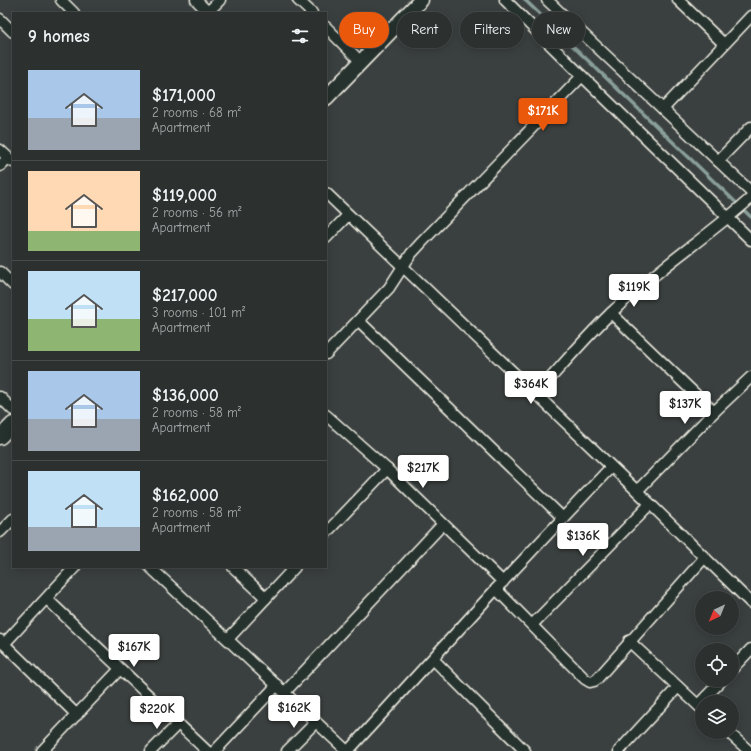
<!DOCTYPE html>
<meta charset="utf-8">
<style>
body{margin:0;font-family:"Comic Neue",sans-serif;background:#343837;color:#f1f3f6;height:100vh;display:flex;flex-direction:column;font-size:15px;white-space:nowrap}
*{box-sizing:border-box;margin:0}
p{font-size:13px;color:#a6a9aa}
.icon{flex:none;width:22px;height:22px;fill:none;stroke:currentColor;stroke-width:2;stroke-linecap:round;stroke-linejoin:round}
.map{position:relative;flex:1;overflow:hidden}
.side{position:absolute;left:12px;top:12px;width:315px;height:556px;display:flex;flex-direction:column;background:#2c302f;border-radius:0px;box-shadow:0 2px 10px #0003,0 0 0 1px #484b4b}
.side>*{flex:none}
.guide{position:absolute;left:339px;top:12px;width:352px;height:36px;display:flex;gap:8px}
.needle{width:26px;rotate:223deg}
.buttons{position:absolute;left:695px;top:591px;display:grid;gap:8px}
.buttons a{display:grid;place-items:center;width:44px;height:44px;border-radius:50%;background:#2c302f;box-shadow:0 2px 10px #0003,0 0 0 1px #484b4b;font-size:20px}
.price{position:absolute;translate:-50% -34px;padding:0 9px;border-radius:4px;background:#fff;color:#222;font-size:13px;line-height:26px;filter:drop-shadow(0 1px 2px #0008)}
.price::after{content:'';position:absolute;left:50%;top:24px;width:12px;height:9px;margin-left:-6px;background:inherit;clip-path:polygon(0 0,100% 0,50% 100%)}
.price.current{background:#ea580c;color:#fff}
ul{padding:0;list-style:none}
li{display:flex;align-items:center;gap:12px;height:100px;padding:0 16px}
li+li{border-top:1px solid #484b4b}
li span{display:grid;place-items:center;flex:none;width:112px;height:80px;border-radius:0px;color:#555}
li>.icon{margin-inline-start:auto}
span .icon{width:48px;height:48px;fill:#fffc;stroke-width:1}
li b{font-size:17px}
h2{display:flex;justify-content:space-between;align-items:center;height:48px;padding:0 16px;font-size:17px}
.pill{padding:0 14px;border-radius:18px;background:#2c302f;box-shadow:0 2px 10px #0003,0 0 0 1px #484b4b;font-size:14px;line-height:36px}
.pill.current{background:#ea580c;color:#fff}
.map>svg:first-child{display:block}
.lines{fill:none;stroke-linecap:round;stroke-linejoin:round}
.stream{stroke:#8a9f9b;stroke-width:3.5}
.street-casing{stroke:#f4f1e8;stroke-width:13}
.secondary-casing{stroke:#f4f1e8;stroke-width:17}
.street{stroke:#26332d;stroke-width:10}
.secondary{stroke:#26332d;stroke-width:14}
</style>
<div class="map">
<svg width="751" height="751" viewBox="0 0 751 751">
<rect width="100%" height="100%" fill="#3a403f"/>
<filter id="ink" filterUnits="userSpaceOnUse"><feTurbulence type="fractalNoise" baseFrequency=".025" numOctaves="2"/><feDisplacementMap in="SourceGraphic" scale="8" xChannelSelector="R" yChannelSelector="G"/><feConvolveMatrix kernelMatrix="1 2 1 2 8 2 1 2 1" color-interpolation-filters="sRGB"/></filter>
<g filter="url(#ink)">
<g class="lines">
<path class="stream" d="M525 0 751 217"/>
<defs>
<g id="street">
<path d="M61 0 74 13"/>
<path d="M196 0 208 12"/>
<path d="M298 0 312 13"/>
<path d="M547 0 751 192"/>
<path d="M678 0 724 44"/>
<path d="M207 13 220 0"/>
<path d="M0 19 13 32"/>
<path d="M326 27 361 62"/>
<path d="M582 76 751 240"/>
<path d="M663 109 751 16"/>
<path d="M0 150 13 162"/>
<path d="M718 161 751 127"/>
<path d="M0 166 8 158"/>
<path d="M326 193 637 491 751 603"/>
<path d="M326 238 348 215"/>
<path d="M0 272 13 285"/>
<path d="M611 313 714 412"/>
<path d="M359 321 563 518"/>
<path d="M326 354 389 288 411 254 422 242 582 76 505 0"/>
<path d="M536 394C561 367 584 339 610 314 654 271 706 238 751 198"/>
<path d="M0 397 13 410"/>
<path d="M326 415 387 469 503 582"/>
<path d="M637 491 714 412 751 377"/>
<path d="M0 532 13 519"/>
<path d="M326 533 387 469"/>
<path d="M150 567 347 751"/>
<path d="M233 567 266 598"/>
<path d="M496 589 585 679 590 682 594 681 597 679 705 557"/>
<path d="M47 599 207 751"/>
<path d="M532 625 650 504"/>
<path d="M228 639 295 567"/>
<path d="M0 640 77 715"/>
<path d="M629 641 702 709"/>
<path d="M4 644 75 567"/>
<path d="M433 659 525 751"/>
<path d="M732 669 751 649"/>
<path d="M285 692 443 524"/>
<path d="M698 705 722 680"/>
<path d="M728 732 749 751"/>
<path d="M42 751 120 669"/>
<path d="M151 751 178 724"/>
<path d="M215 751 277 685"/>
<path d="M287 751 316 722"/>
<path d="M348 751 496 589 611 467"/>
<path d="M619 751 678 687"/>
</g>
<g id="secondary">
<path d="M326 98 421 0"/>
<path d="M0 437 13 424"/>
</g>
</defs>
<use href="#street" class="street-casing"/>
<use href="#secondary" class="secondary-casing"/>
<use href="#street" class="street"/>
<use href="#secondary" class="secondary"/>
</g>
</g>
</svg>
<div class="buttons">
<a><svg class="needle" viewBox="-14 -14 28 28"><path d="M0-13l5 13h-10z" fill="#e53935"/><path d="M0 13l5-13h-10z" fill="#a6a9aa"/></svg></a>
<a><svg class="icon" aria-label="locate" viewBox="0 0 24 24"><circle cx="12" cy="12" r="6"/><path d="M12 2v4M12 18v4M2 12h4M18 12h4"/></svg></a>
<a><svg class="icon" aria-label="layers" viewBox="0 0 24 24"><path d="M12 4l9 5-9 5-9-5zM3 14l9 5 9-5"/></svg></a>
</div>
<b class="price current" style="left:543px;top:132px">$171K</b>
<b class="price" style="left:634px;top:308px">$119K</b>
<b class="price" style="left:531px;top:405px">$364K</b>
<b class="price" style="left:685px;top:425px">$137K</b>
<b class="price" style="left:423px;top:489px">$217K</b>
<b class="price" style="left:583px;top:557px">$136K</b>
<b class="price" style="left:134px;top:668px">$167K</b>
<b class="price" style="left:294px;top:729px">$162K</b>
<b class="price" style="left:157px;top:730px">$220K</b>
<div class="guide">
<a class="pill current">Buy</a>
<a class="pill">Rent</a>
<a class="pill">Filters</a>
<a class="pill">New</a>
</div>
<section class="side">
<h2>9 homes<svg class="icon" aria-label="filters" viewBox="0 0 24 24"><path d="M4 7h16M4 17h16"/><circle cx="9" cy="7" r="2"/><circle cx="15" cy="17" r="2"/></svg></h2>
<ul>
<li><span style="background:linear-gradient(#a9c7e8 60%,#9aa5b1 0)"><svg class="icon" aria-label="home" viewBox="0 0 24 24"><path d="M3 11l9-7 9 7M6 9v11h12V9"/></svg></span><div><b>$171,000</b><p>2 rooms · 68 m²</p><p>Apartment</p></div></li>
<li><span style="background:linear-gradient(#ffd9b3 75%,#8fb573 0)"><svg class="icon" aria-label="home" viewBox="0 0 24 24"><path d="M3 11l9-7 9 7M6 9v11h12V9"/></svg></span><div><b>$119,000</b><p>2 rooms · 56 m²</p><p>Apartment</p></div></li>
<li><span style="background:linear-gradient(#bfe0f5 60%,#8fb573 0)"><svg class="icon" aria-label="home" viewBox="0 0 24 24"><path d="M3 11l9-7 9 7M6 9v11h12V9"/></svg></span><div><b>$217,000</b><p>3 rooms · 101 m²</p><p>Apartment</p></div></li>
<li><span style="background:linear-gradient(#a9c7e8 60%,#9aa5b1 0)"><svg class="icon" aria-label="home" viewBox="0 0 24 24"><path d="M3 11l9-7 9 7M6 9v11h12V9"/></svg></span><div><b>$136,000</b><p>2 rooms · 58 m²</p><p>Apartment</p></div></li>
<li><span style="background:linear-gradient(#bfe0f5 70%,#9aa5b1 0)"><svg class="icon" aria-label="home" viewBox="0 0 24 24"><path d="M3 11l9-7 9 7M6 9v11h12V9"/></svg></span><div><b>$162,000</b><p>2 rooms · 58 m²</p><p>Apartment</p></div></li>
</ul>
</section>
</div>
